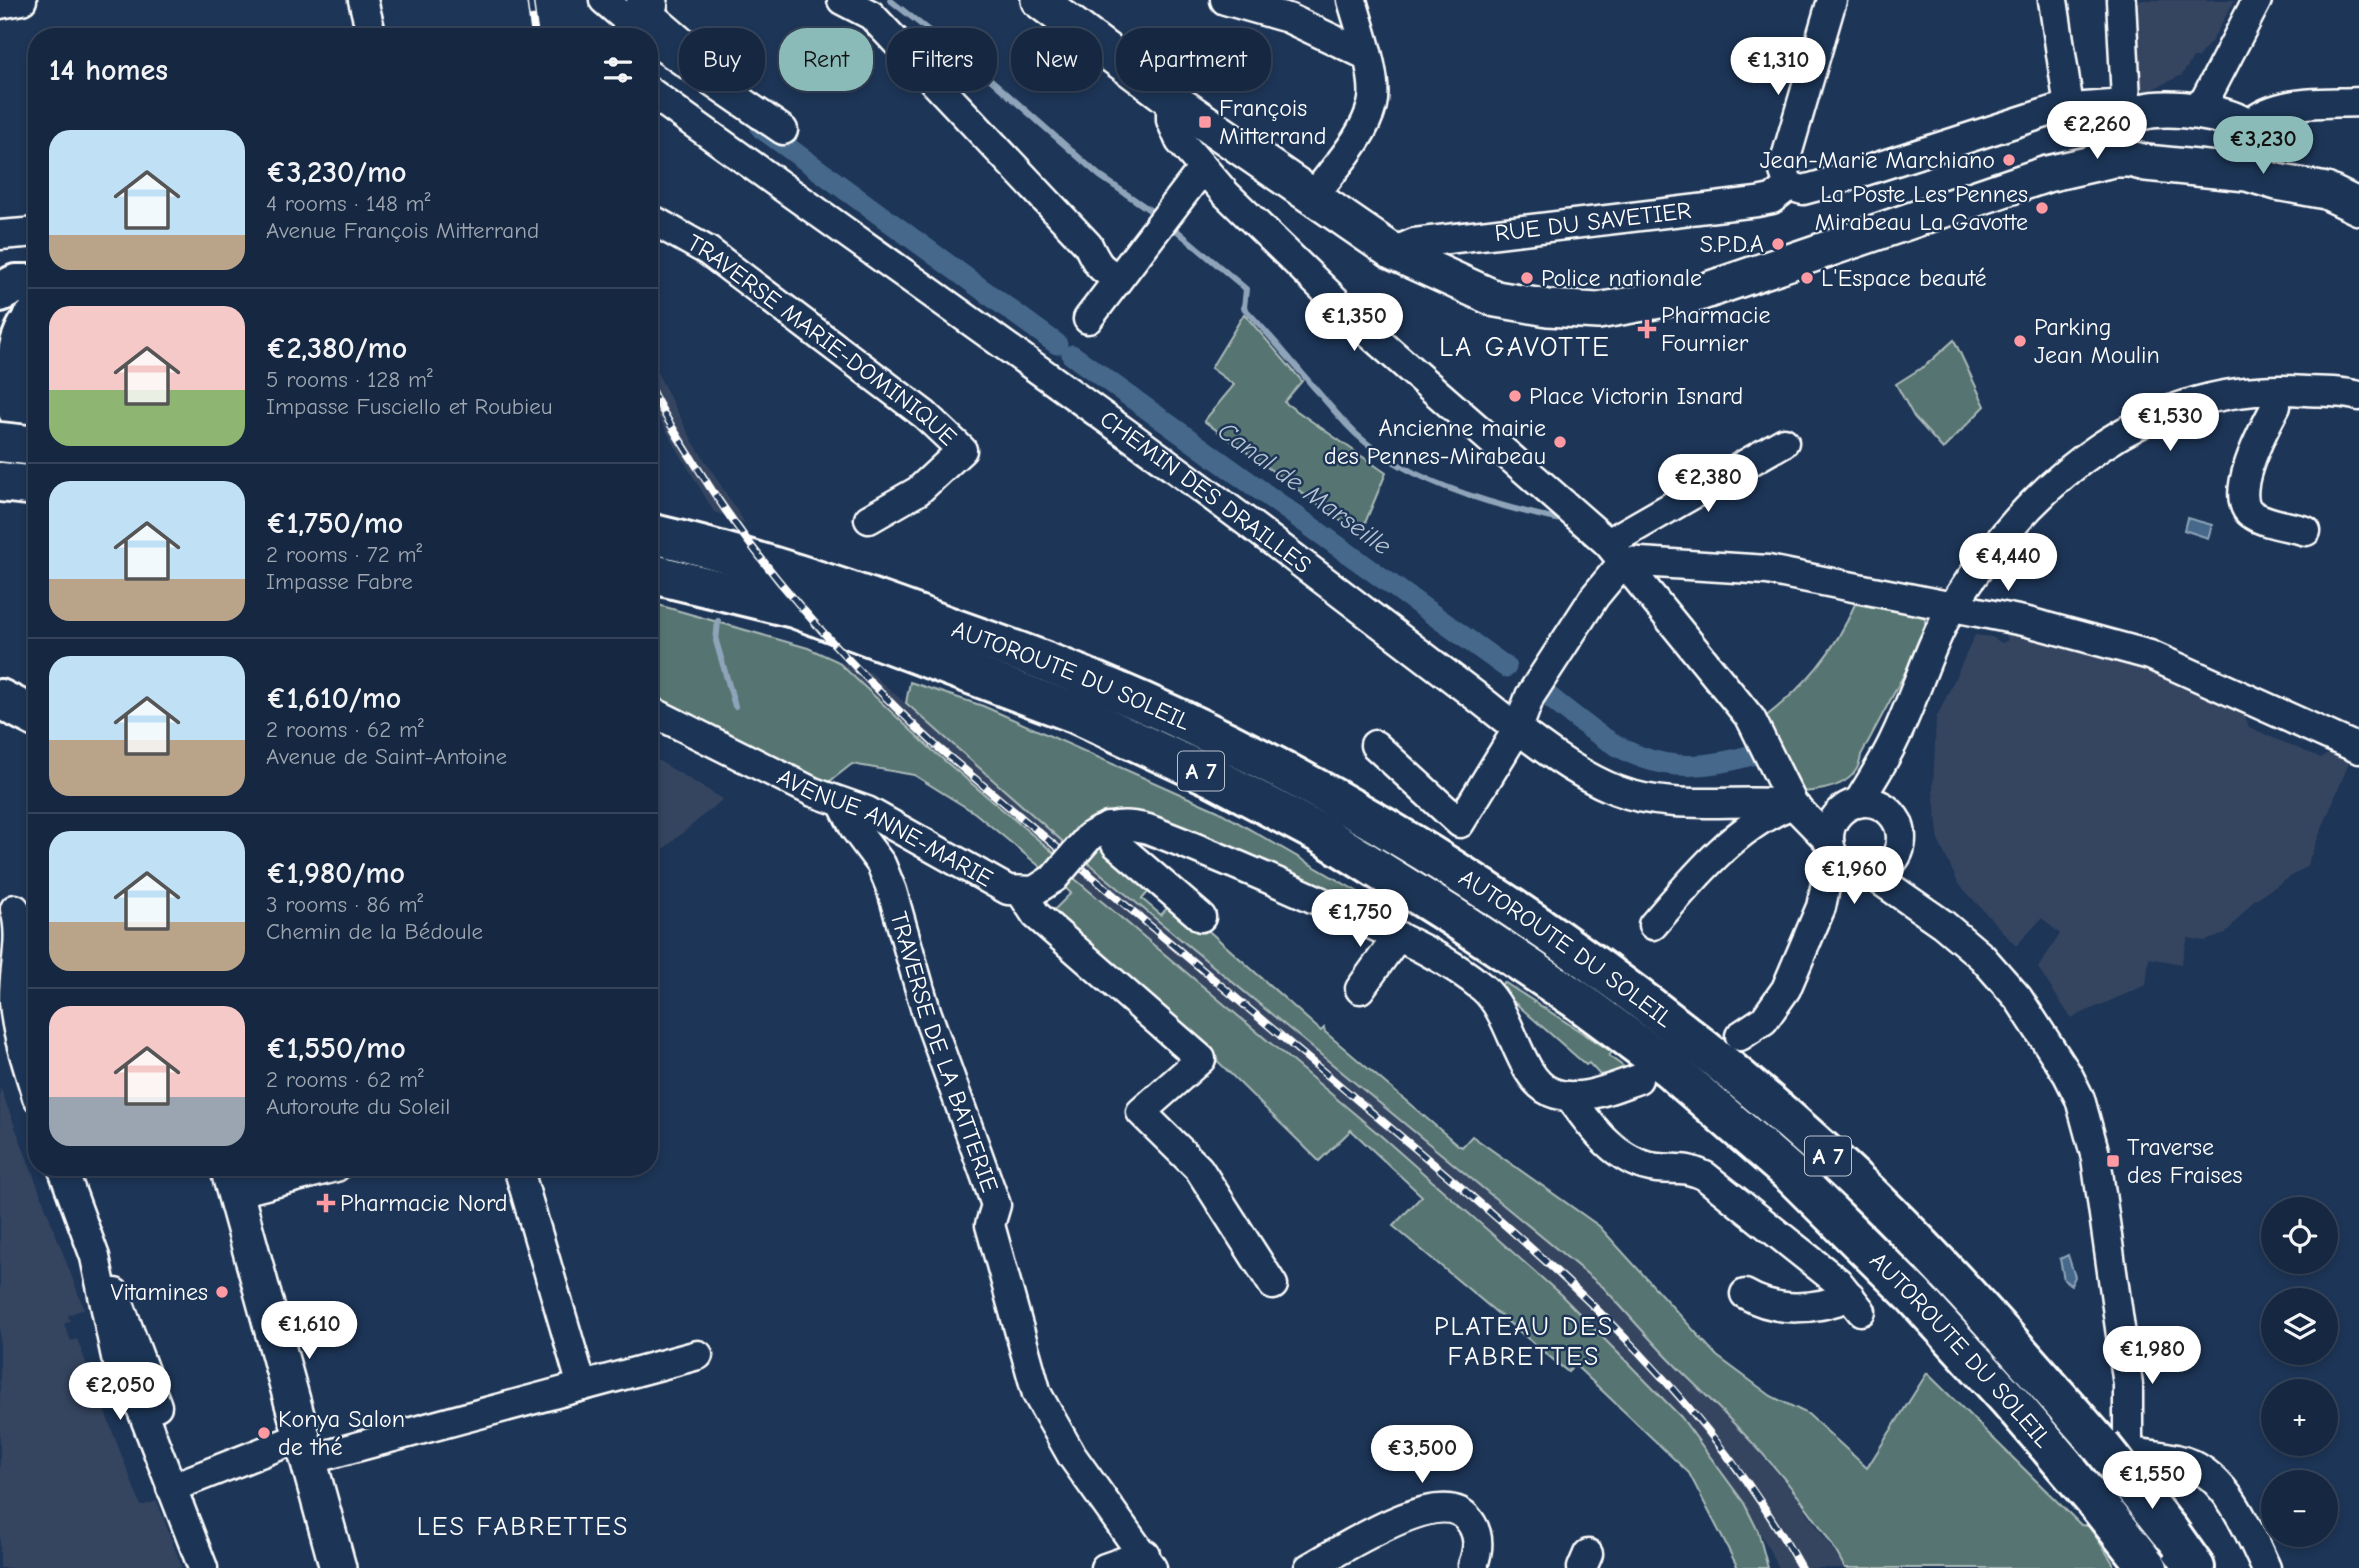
<!DOCTYPE html>
<meta charset="utf-8">
<style>
body{margin:0;font-family:"Comic Neue",sans-serif;background:#1f3048;color:#f1f3f6;height:100vh;display:flex;flex-direction:column;font-size:26px;white-space:nowrap}
*{box-sizing:border-box;margin:0}
p{font-size:23px;color:#9ea6b1}
.icon{flex:none;width:38px;height:38px;fill:none;stroke:currentColor;stroke-width:2;stroke-linecap:round;stroke-linejoin:round}
.map{position:relative;flex:1;overflow:hidden}
.panel{position:absolute;left:28px;top:28px;width:630px;height:1148px;display:flex;flex-direction:column;background:#162841;border-radius:28px;box-shadow:0 4px 10px #0003,0 0 0 2px #35445a}
.panel>*{flex:none}
.guide{position:absolute;left:679px;top:28px;width:665px;height:63px;display:flex;gap:14px}
.tools{position:absolute;left:2261px;top:1197px;display:grid;gap:14px}
.tools a{display:grid;place-items:center;width:77px;height:77px;border-radius:50%;background:#162841;box-shadow:0 4px 10px #0003,0 0 0 2px #35445a;font-size:35px}
.price{position:absolute;translate:-50% -60px;padding:0 16px;border-radius:24px;background:#fff;color:#222;font-size:23px;line-height:46px;filter:drop-shadow(0 2px 4px #0008)}
.price::after{content:'';position:absolute;left:50%;top:42px;width:21px;height:16px;margin-left:-10px;background:inherit;clip-path:polygon(0 0,100% 0,50% 100%)}
.price.active{background:#8bbbb9;color:#111}
ul{padding:0;list-style:none}
li{display:flex;align-items:center;gap:21px;height:175px;padding:0 21px}
li+li{border-top:2px solid #35445a}
li span{display:grid;place-items:center;flex:none;width:196px;height:140px;border-radius:21px;color:#555}
li>.icon{margin-inline-start:auto}
span .icon{width:84px;height:84px;fill:#fffc;stroke-width:1}
li b{font-size:30px}
h2{display:flex;justify-content:space-between;align-items:center;height:84px;padding:0 21px;font-size:30px}
.pill{padding:0 24px;border-radius:28px;background:#162841;box-shadow:0 4px 10px #0003,0 0 0 2px #35445a;font-size:24px;line-height:63px}
.pill.active{background:#8bbbb9;color:#111}
.map>svg:first-child{display:block}
.built{fill:#354560}
.green{fill:#577472;stroke:#abbab8;stroke-width:2}
.water{fill:#44678b;stroke:#8fa4b9;stroke-width:2}
.lines{fill:none;stroke-linecap:round;stroke-linejoin:round}
.stream{stroke:#8fa4b9;stroke-width:6}
.canal{stroke:#44678b;stroke-width:21}
.minor-casing{stroke:#fff;stroke-width:33}
.major-casing{stroke:#fff;stroke-width:40}
.highway-casing{stroke:#fff;stroke-width:44}
.minor{stroke:#1d3557;stroke-width:28}
.major{stroke:#1d3557;stroke-width:35}
.highway{stroke:#1d3557;stroke-width:38}
.rail-casing{stroke:#fff;stroke-width:8}
.rail{stroke:#1d3557;stroke-width:5;stroke-dasharray:16;stroke-linecap:butt}
.minor-bridge-casing{stroke:#fff;stroke-width:33;stroke-linecap:butt}
.highway-bridge-casing{stroke:#fff;stroke-width:44;stroke-linecap:butt}
.minor-bridge{stroke:#1d3557;stroke-width:28}
.highway-bridge{stroke:#1d3557;stroke-width:38}
.poi-dot{fill:#ff9aa2;stroke:#1d3557;stroke-width:2.5}
.labels{text-anchor:middle;stroke-width:5;stroke-linejoin:round;paint-order:stroke}
.shield{fill:#1d3557;stroke:#bbc2cd;stroke-width:2}
.shield-label{font-size:23px;font-weight:bold;fill:#fff}
.poi-label{font-size:24px;fill:#fff;stroke:#1d3557;text-anchor:start}
.street-label{font-size:24px;fill:#fff;stroke:#1d3557}
.water-label{font-size:26px;font-style:italic;fill:#b4c2d1;stroke:#1d3557}
.neighbourhood-label{font-size:26px;letter-spacing:2px;fill:#fff;stroke:#1d3557}
.quarter-label{font-size:28px;letter-spacing:2px;fill:#fff;stroke:#1d3557}
</style>
<div class="map">
<svg width="2359" height="1568" viewBox="0 0 2359 1568">
<rect width="100%" height="100%" fill="#1d3557"/>
<filter id="ink" filterUnits="userSpaceOnUse"><feTurbulence type="fractalNoise" baseFrequency=".0143" numOctaves="2"/><feDisplacementMap in="SourceGraphic" scale="14" xChannelSelector="R" yChannelSelector="G"/><feConvolveMatrix kernelMatrix="1 2 1 2 8 2 1 2 1" color-interpolation-filters="sRGB"/></filter>
<g filter="url(#ink)">
<g class="built">
<path d="M2134 0H2235L2211 42 2197 58H2193L2182 75 2140 95Z"/>
<path d="M649 357 692 440 745 523 714 512 649 401Z"/>
<path d="M2017 630 2163 675 2243 708 2249 728 2321 758 2334 751 2351 758 2306 867 2254 900 2225 934 2205 941 2188 938 2181 964 2149 958 2146 985 2071 1018 2038 968 2060 934 2042 918 2016 946 1958 883 1939 842 1933 789 1936 719 1975 635 1992 637 2002 643 2008 640 2004 631Z"/>
<path d="M837 661 870 672 1070 848 1061 859 932 750Z"/>
<path d="M649 755 723 799 649 861Z"/>
<path d="M1083 859 1603 1287 1680 1370 1715 1401 1795 1494 1845 1568H1779L1744 1503 1681 1417 1560 1294 1380 1135 1069 874Z"/>
<path d="M0 1087 84 1309 68 1315 70 1321 64 1324 71 1341 77 1339 141 1506 157 1501 182 1568H0Z"/>
</g>
<g class="green">
<path d="M2308 115 2286 162C2281 161 2273 160 2270 157 2257 146 2266 125 2279 120 2288 116 2299 116 2308 115Z"/>
<path d="M1244 314 1302 381 1284 402 1386 473 1360 535 1204 421 1234 385 1211 368Z"/>
<path d="M1954 340 1985 406 1943 449 1914 417 1896 384 1926 365Z"/>
<path d="M655 604 808 648 837 661 932 750 1061 859 1049 874 975 813 914 775 852 764 825 785 649 697V606Z"/>
<path d="M1855 604 1920 615 1925 619V635L1861 755C1858 784 1828 790 1803 792L1796 786 1764 718C1804 687 1835 652 1855 604Z"/>
<path d="M910 682 983 706 1218 811 1372 900 1368 911 1157 819 1070 848 906 703Z"/>
<path d="M1102 842 1151 889 1142 899 1161 915 1174 900 1321 1031 1324 1028 1325 1032 1458 1145 1462 1147 1472 1136 1599 1226 1717 1356 1771 1396 1808 1414 1867 1468 1927 1373 2081 1525 2089 1526 2113 1563V1568H1845C1806 1493 1740 1428 1680 1370 1653 1344 1629 1315 1603 1287L1083 859Z"/>
<path d="M1069 874 1380 1135 1560 1294 1681 1417 1744 1503 1758 1531 1768 1568H1738L1689 1473 1574 1364 1568 1372 1393 1226 1422 1196 1351 1130 1319 1161 1183 1027 1049 915 1071 893 1061 884Z"/>
<path d="M1504 982 1612 1052 1609 1056 1627 1069 1600 1075 1589 1063 1586 1065 1498 988Z"/>
</g>
<g class="water">
<path d="M2187 518 2212 525 2208 538 2184 530Z"/>
<path d="M2068 1255 2075 1277 2071 1285 2064 1280 2060 1259Z"/>
</g>
<g class="lines">
<g class="stream">
<path d="M890 0 989 78 1100 176 1157 215"/>
<path d="M1169 224 1246 289 1244 308C1280 345 1312 387 1347 425 1397 479 1491 505 1561 520"/>
<path d="M718 621 716 641 735 706"/>
</g>
<g class="canal">
<path d="M761 128 1057 344"/>
<path d="M1072 355 1506 667"/>
<path d="M1547 695C1618 752 1657 783 1752 755"/>
</g>
<defs>
<g id="minor">
<path d="M363 0 372 37"/>
<path d="M604 0 647 37"/>
<path d="M842 0 871 15 1088 245C1096 262 1100 271 1119 277"/>
<path d="M1225 0 1288 18 1366 55"/>
<path d="M2053 0 2069 107"/>
<path d="M2121 0 2127 120"/>
<path d="M0 4 22 0"/>
<path d="M653 5 645 1 640 6 682 42"/>
<path d="M649 38 783 130"/>
<path id="s1" d="M649 91C852 238 1059 381 1259 531 1331 585 1402 640 1473 694 1517 728 1564 769 1616 790 1673 812 1734 798 1793 804"/>
<path d="M1171 99V120L1180 141 1225 193 1370 334 1608 543 1751 719 1793 804 1829 841"/>
<path d="M2191 111 2205 100 2257 0"/>
<path d="M2243 130C2272 98 2319 104 2359 102"/>
<path d="M1789 186 1803 190 1818 186 2058 109 2125 104 2141 111"/>
<path d="M1789 186 1783 168 1832 0"/>
<path d="M1314 196C1333 169 1364 138 1372 105 1379 79 1359 27 1352 0"/>
<path id="s2" d="M649 218 708 251 925 415 962 450 918 491 869 519"/>
<path d="M0 235 37 232"/>
<path id="s3" d="M1393 252 1414 243 1757 202 1772 199 1789 186"/>
<path d="M1088 319 1203 168"/>
<path d="M2276 406C2265 427 2225 498 2253 515 2267 524 2290 526 2306 531"/>
<path d="M1608 543 1784 442"/>
<path d="M1624 561 1768 570 2028 622 2150 655 2359 749"/>
<path id="s4" d="M649 710 813 792 867 811 1008 890 1034 891 1054 878"/>
<path d="M1375 745 1460 823 1518 728 1530 696 1595 596 1624 561"/>
<circle cx="1865" cy="838" r="36"/>
<path id="s5" d="M842 803 855 829 881 864 892 891 926 1011 996 1205 990 1225 1037 1394 1072 1456 1152 1568"/>
<path d="M1858 803C1871 781 1885 760 1895 738 1916 695 1928 647 1953 606 2032 480 2150 379 2306 391 2324 392 2342 391 2359 396"/>
<path d="M1108 827 1116 844 1201 917"/>
<path d="M1089 837C1108 824 1126 823 1148 829 1216 855 1282 884 1348 914 1394 935 1444 955 1483 988 1513 1014 1518 1078 1551 1092 1579 1104 1612 1088 1638 1079"/>
<path d="M1871 874 1943 924 1982 957 2018 998 2068 1075 2080 1099 2096 1158 2128 1385V1487"/>
<path d="M1021 892 1036 915 1201 1059 1141 1112 1199 1169 1273 1285"/>
<path d="M15 909C24 940 13 969 14 1001 16 1034 28 1066 37 1097"/>
<path d="M1653 925C1691 881 1735 826 1790 805"/>
<path d="M1360 989 1398 936"/>
<path d="M1740 1036 1764 1020 1786 989 1821 907 1832 854"/>
<path d="M1570 1097C1591 1127 1618 1164 1657 1168 1679 1170 1683 1166 1705 1176L1838 1282 1861 1311"/>
<path d="M62 1167 95 1257 116 1357 141 1408 203 1568"/>
<path d="M518 1167 582 1386"/>
<path d="M234 1193 336 1167"/>
<path d="M115 1293 157 1406"/>
<path d="M1745 1294C1777 1313 1816 1310 1850 1296"/>
<path d="M2128 1452C2144 1454 2161 1455 2176 1459 2226 1470 2247 1528 2266 1568"/>
<path d="M308 1460 698 1355"/>
<path d="M171 1488 301 1437"/>
<path d="M1105 1568 1145 1554"/>
<path d="M1309 1568C1340 1551 1442 1482 1469 1520 1480 1534 1479 1549 1473 1565L1474 1568"/>
<path d="M1582 1568 1588 1554"/>
</g>
<g id="major">
<path d="M1039 0 1171 99 1393 252 1496 299 1548 308 1598 311 1699 293 2047 174 2114 159H2130L2146 163 2247 173 2277 182 2326 191 2359 207"/>
<path d="M2093 163C2102 156 2110 149 2117 140 2122 132 2122 123 2131 117 2149 102 2218 111 2238 122L2252 161 2263 177"/>
<path d="M228 1167 338 1568"/>
</g>
<g id="highway">
<path d="M0 292 16 284H37"/>
<path d="M17 409C15 377 12 339 37 314"/>
<path id="s6" d="M649 533C752 557 851 590 950 627 1000 645 1050 662 1098 683 1355 790 1612 960 1818 1146 1921 1238 2011 1343 2101 1446"/>
<path id="s7" d="M649 573 794 608 1077 714 1215 778 1321 834 1452 916 1576 999 1669 1068 1793 1176 1914 1296 2009 1400 2096 1502"/>
<path d="M0 699 37 718"/>
<path d="M2169 1531 2195 1568"/>
</g>
</defs>
<use href="#minor" class="minor-casing"/>
<use href="#major" class="major-casing"/>
<use href="#highway" class="highway-casing"/>
<use href="#minor" class="minor"/>
<use href="#major" class="major"/>
<use href="#highway" class="highway"/>
<defs>
<g id="rail">
<path d="M530 0 535 37"/>
<path d="M649 385C661 411 677 435 692 459 758 567 842 658 934 744 1072 860 1211 977 1350 1094 1517 1234 1694 1374 1801 1568"/>
</g>
</defs>
<use href="#rail" class="rail-casing"/>
<use href="#rail" class="rail"/>
<defs>
<path id="minor-bridge" d="M1054 878 1089 837"/>
<g id="highway-bridge">
<path d="M0 442 37 446"/>
<path d="M0 482 37 486"/>
<path d="M2101 1446 2169 1531"/>
<path d="M2096 1502 2148 1568"/>
</g>
</defs>
<use href="#minor-bridge" class="minor-bridge-casing"/>
<use href="#highway-bridge" class="highway-bridge-casing"/>
<use href="#minor-bridge" class="minor-bridge"/>
<use href="#highway-bridge" class="highway-bridge"/>
</g>
</g>
<g class="poi-dot">
<rect x="1198" y="115" width="14" height="14" rx="3.5"/>
<circle cx="2009" cy="160" r="7"/>
<circle cx="2042" cy="208" r="7"/>
<circle cx="1778" cy="244" r="7"/>
<circle cx="1527" cy="278" r="7"/>
<circle cx="1807" cy="278" r="7"/>
<path d="M1643.5 318.5h7v7h7v7h-7v7h-7v-7h-7v-7h7z"/>
<circle cx="2020" cy="341" r="7"/>
<circle cx="1515" cy="396" r="7"/>
<circle cx="1560" cy="442" r="7"/>
<rect x="2106" y="1154" width="14" height="14" rx="3.5"/>
<path d="M322.5 1192.5h7v7h7v7h-7v7h-7v-7h-7v-7h7z"/>
<circle cx="222" cy="1292" r="7"/>
<circle cx="264" cy="1433" r="7"/>
</g>
<g class="labels">
<g class="shield">
<rect x="1178" y="751.5" width="46" height="39" rx="5"/>
<rect x="1805" y="1136.5" width="46" height="39" rx="5"/>
</g>
<g class="shield-label">
<text x="1201" y="779">A 7</text>
<text x="1828" y="1164">A 7</text>
</g>
<g class="poi-label">
<text x="1219" y="116">François<tspan x="1219" dy="28">Mitterrand</tspan></text>
<text x="1995" y="168" text-anchor="end">Jean-Marie Marchiano</text>
<text x="2028" y="202" text-anchor="end">La Poste Les Pennes<tspan x="2028" dy="28">Mirabeau La Gavotte</tspan></text>
<text x="1764" y="252" text-anchor="end">S.P.D.A</text>
<text x="1541" y="286">Police nationale</text>
<text x="1821" y="286">L'Espace beauté</text>
<text x="1661" y="323">Pharmacie<tspan x="1661" dy="28">Fournier</tspan></text>
<text x="2034" y="335">Parking<tspan x="2034" dy="28">Jean Moulin</tspan></text>
<text x="1529" y="404">Place Victorin Isnard</text>
<text x="1546" y="436" text-anchor="end">Ancienne mairie<tspan x="1546" dy="28">des Pennes-Mirabeau</tspan></text>
<text x="2127" y="1155">Traverse<tspan x="2127" dy="28">des Fraises</tspan></text>
<text x="340" y="1211">Pharmacie Nord</text>
<text x="208" y="1300" text-anchor="end">Vitamines</text>
<text x="278" y="1427">Konya Salon<tspan x="278" dy="28">de thé</tspan></text>
</g>
<g class="street-label">
<text dy="8" stroke="none"><textPath href="#s3" startOffset="203">RUE DU SAVETIER</textPath></text>
<text dy="8" stroke="none"><textPath href="#s2" startOffset="212">TRAVERSE MARIE-DOMINIQUE</textPath></text>
<text dy="8" stroke="none"><textPath href="#s1" startOffset="686">CHEMIN DES DRAILLES</textPath></text>
<text dy="8" stroke="none"><textPath href="#s6" startOffset="446">AUTOROUTE DU SOLEIL</textPath></text>
<text dy="8" stroke="none"><textPath href="#s4" startOffset="264">AVENUE ANNE-MARIE</textPath></text>
<text dy="8" stroke="none"><textPath href="#s6" startOffset="1013">AUTOROUTE DU SOLEIL</textPath></text>
<text dy="8" stroke="none"><textPath href="#s5" startOffset="271">TRAVERSE DE LA BATTERIE</textPath></text>
<text dy="8" stroke="none"><textPath href="#s7" startOffset="1549">AUTOROUTE DU SOLEIL</textPath></text>
</g>
<g class="water-label">
<text transform="translate(1305 488) rotate(36)" y="9">Canal de Marseille</text>
</g>
<g class="neighbourhood-label">
<text x="1524" y="1335">PLATEAU DES<tspan x="1524" dy="30">FABRETTES</tspan></text>
<text x="523" y="1535">LES FABRETTES</text>
</g>
<g class="quarter-label">
<text x="1525" y="356">LA GAVOTTE</text>
</g>
</g>
</svg>
<div class="tools">
<a><svg class="icon" aria-label="locate" viewBox="0 0 24 24"><circle cx="12" cy="12" r="6"/><path d="M12 2v4M12 18v4M2 12h4M18 12h4"/></svg></a>
<a><svg class="icon" aria-label="layers" viewBox="0 0 24 24"><path d="M12 4l9 5-9 5-9-5zM3 14l9 5 9-5"/></svg></a>
<a>+</a>
<a>−</a>
</div>
<b class="price" style="left:1778px;top:97px">€1,310</b>
<b class="price" style="left:2097px;top:161px">€2,260</b>
<b class="price active" style="left:2263px;top:176px">€3,230</b>
<b class="price" style="left:1354px;top:353px">€1,350</b>
<b class="price" style="left:2170px;top:453px">€1,530</b>
<b class="price" style="left:1708px;top:514px">€2,380</b>
<b class="price" style="left:2008px;top:593px">€4,440</b>
<b class="price" style="left:1854px;top:906px">€1,960</b>
<b class="price" style="left:1360px;top:949px">€1,750</b>
<b class="price" style="left:309px;top:1361px">€1,610</b>
<b class="price" style="left:2152px;top:1386px">€1,980</b>
<b class="price" style="left:120px;top:1422px">€2,050</b>
<b class="price" style="left:1422px;top:1485px">€3,500</b>
<b class="price" style="left:2152px;top:1511px">€1,550</b>
<div class="guide">
<a class="pill">Buy</a>
<a class="pill active">Rent</a>
<a class="pill">Filters</a>
<a class="pill">New</a>
<a class="pill">Apartment</a>
</div>
<section class="panel">
<h2>14 homes<svg class="icon" aria-label="filters" viewBox="0 0 24 24"><path d="M4 7h16M4 17h16"/><circle cx="9" cy="7" r="2"/><circle cx="15" cy="17" r="2"/></svg></h2>
<ul>
<li><span style="background:linear-gradient(#bfe0f5 75%,#b9a48a 0)"><svg class="icon" aria-label="home" viewBox="0 0 24 24"><path d="M3 11l9-7 9 7M6 9v11h12V9"/></svg></span><div><b>€3,230/mo</b><p>4 rooms · 148 m²</p><p>Avenue François Mitterrand</p></div></li>
<li><span style="background:linear-gradient(#f6c9c9 60%,#8fb573 0)"><svg class="icon" aria-label="home" viewBox="0 0 24 24"><path d="M3 11l9-7 9 7M6 9v11h12V9"/></svg></span><div><b>€2,380/mo</b><p>5 rooms · 128 m²</p><p>Impasse Fusciello et Roubieu</p></div></li>
<li><span style="background:linear-gradient(#bfe0f5 70%,#b9a48a 0)"><svg class="icon" aria-label="home" viewBox="0 0 24 24"><path d="M3 11l9-7 9 7M6 9v11h12V9"/></svg></span><div><b>€1,750/mo</b><p>2 rooms · 72 m²</p><p>Impasse Fabre</p></div></li>
<li><span style="background:linear-gradient(#bfe0f5 60%,#b9a48a 0)"><svg class="icon" aria-label="home" viewBox="0 0 24 24"><path d="M3 11l9-7 9 7M6 9v11h12V9"/></svg></span><div><b>€1,610/mo</b><p>2 rooms · 62 m²</p><p>Avenue de Saint-Antoine</p></div></li>
<li><span style="background:linear-gradient(#bfe0f5 65%,#b9a48a 0)"><svg class="icon" aria-label="home" viewBox="0 0 24 24"><path d="M3 11l9-7 9 7M6 9v11h12V9"/></svg></span><div><b>€1,980/mo</b><p>3 rooms · 86 m²</p><p>Chemin de la Bédoule</p></div></li>
<li><span style="background:linear-gradient(#f6c9c9 65%,#9aa5b1 0)"><svg class="icon" aria-label="home" viewBox="0 0 24 24"><path d="M3 11l9-7 9 7M6 9v11h12V9"/></svg></span><div><b>€1,550/mo</b><p>2 rooms · 62 m²</p><p>Autoroute du Soleil</p></div></li>
</ul>
</section>
</div>
